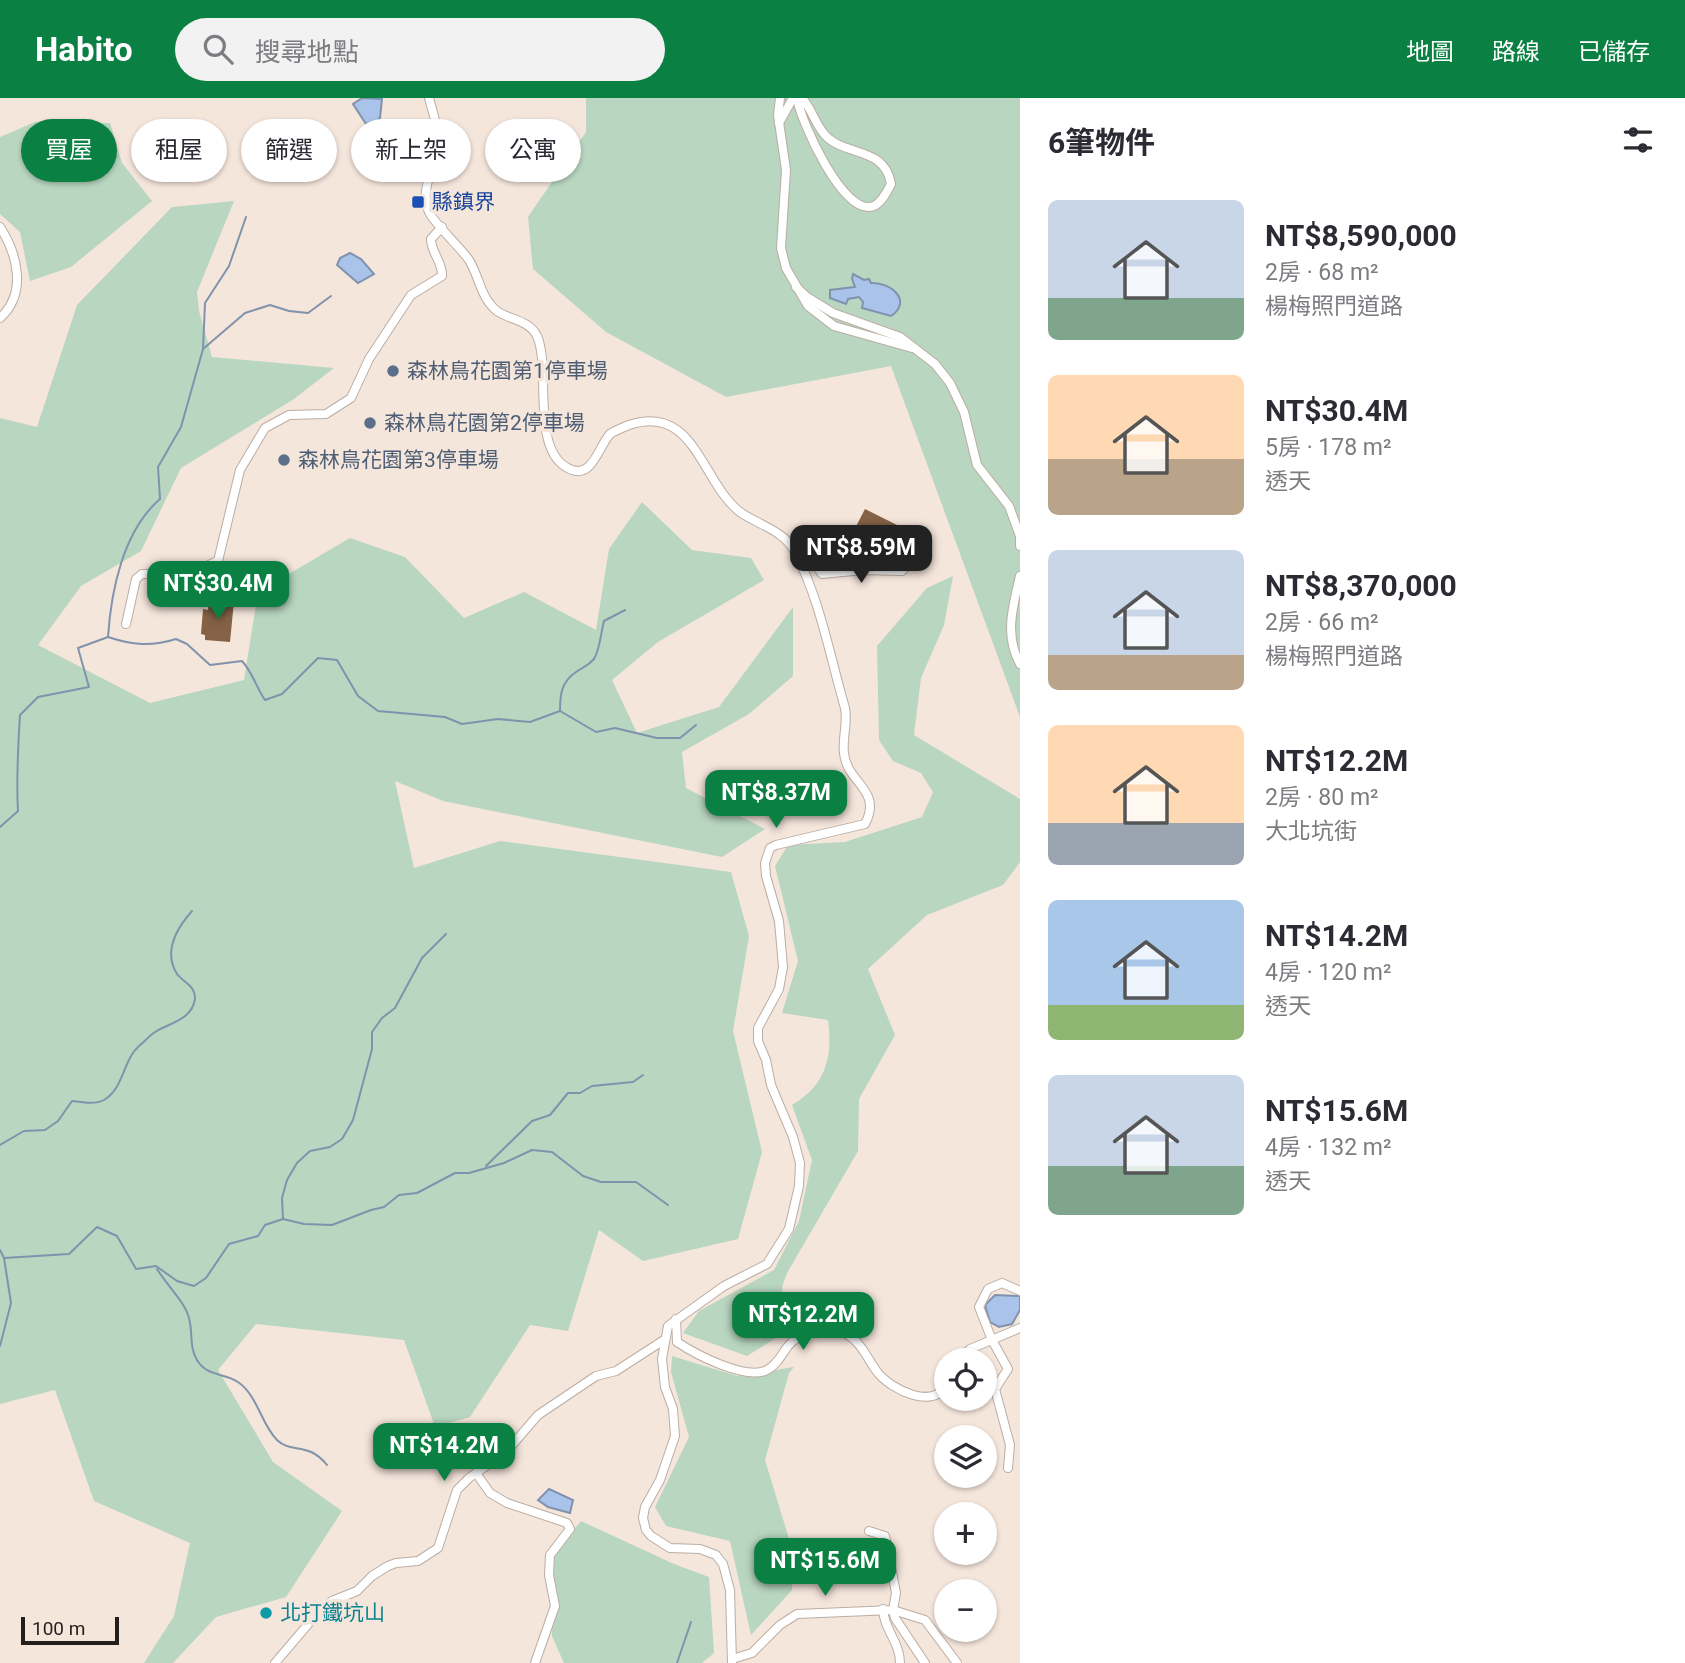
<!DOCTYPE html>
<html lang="zh-TW">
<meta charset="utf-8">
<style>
body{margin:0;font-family:Roboto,"Noto Sans TC",sans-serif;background:#f2f2f3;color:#2b2b33;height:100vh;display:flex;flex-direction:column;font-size:26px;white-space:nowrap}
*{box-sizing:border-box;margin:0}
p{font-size:23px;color:#7c7c81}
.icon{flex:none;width:38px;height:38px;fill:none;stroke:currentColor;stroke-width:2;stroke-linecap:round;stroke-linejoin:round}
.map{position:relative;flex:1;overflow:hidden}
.panel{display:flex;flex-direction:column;background:#fff;width:665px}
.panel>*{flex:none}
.hud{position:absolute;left:21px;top:21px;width:665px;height:63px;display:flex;gap:14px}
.fabs{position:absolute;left:934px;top:1250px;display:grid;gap:14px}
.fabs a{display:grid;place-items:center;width:63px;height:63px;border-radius:50%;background:#fff;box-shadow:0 2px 5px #0004;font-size:35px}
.scale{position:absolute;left:21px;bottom:18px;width:98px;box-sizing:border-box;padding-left:7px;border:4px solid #241f1c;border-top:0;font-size:19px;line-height:24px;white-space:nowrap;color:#241f1c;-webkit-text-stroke:5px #f5e6dc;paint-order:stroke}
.price{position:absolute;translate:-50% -60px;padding:0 16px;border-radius:14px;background:#0b8043;color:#fff;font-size:23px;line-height:46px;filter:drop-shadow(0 2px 4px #0008)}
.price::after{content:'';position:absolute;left:50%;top:42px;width:21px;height:16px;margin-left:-10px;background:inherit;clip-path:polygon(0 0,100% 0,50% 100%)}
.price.on{background:#222;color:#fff}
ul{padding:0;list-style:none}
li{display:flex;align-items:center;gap:21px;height:175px;padding:0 28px}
li span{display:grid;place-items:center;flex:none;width:196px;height:140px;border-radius:10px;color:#555}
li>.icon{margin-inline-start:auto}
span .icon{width:84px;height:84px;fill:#fffc;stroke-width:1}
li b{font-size:30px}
h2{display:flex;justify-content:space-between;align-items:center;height:84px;padding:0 28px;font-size:30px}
.chip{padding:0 24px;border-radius:32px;background:#fff;box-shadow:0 2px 5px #0004;font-size:24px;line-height:63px}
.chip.on{background:#0b8043;color:#fff}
header{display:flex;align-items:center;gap:42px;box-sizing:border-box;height:98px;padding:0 35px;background:#0b8043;color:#fff}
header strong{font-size:33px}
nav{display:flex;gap:38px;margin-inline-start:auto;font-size:24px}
.search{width:490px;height:63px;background:#f2f2f3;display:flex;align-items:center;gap:18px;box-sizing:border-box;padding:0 24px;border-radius:38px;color:#7c7c81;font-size:26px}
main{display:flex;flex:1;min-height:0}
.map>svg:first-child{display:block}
.green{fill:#b8d6c0}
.water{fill:#a9c3ea;stroke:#8192ac;stroke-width:2}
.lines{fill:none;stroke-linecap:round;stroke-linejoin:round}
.stream{stroke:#8192ac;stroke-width:2}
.building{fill:#856246}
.minor-casing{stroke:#bbada3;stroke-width:10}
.minor{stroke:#fff;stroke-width:8}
.transit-dot{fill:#1a4fb4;stroke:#f5e6dc;stroke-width:2.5}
.service-dot{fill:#5c6f8a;stroke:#f5e6dc;stroke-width:2.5}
.culture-dot{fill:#0f9aa8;stroke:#f5e6dc;stroke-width:2.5}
.labels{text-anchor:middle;stroke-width:7;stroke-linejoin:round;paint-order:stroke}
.transit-label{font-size:21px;fill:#164399;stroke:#f5e6dc;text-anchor:start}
.service-label{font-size:21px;fill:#4e5e75;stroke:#f5e6dc;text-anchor:start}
.culture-label{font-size:21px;fill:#0d838f;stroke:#f5e6dc;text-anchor:start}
</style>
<header>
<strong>Habito</strong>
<div class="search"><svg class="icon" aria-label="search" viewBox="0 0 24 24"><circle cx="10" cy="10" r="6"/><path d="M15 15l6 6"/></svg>搜尋地點</div>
<nav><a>地圖</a><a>路線</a><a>已儲存</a></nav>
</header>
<main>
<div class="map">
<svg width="1020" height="1565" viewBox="0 0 1020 1565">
<rect width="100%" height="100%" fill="#f5e6dc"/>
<g class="green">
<path d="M586 0H1020V619L891 268 726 299 606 234 533 171 528 119 586 34Z"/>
<path d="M35 24 110 25 122 65 152 103 71 169 30 183 20 134 0 116V39Z"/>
<path d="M234 103 197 194 199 213 212 259 334 270 294 301 181 370 141 453 81 488 38 547 150 605 244 582 258 494 350 440 405 459 464 520 524 494 596 532 609 451 642 404 692 452 751 460 764 482 658 544 612 582 637 635 719 609 793 509V578L749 616 682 654 686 690 765 731 722 759 443 703 395 683 414 770 500 743 731 774 749 838 733 933 762 1054 738 1141 643 1163 599 1132 568 1233 530 1227 470 1319 435 1329 404 1242 256 1226 218 1272 273 1364 342 1413 286 1499 216 1519 173 1565H144L174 1518 190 1445 94 1403 55 1292 0 1306V320L37 329 77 207 172 109Z"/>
<path d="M953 478 944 527 921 580 914 637 1020 701V764L1003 787 927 817 868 871 895 937 859 1001 858 1053 787 1175 782 1189 787 1233 747 1258 683 1235 699 1213 774 1172 799 1123 812 1062 792 1007C826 987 833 959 828 922L782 915 798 863 775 768 788 747 845 744 922 719 933 694 921 675 893 663 879 642 877 548 927 490Z"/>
<path d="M672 1258 737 1278 794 1269 789 1275 765 1362 793 1454 792 1492 751 1537 730 1443 666 1428 655 1409 689 1339 671 1274Z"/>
<path d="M581 1423 674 1466 709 1479 714 1555 702 1565H564L552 1538 550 1459Z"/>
</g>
<g class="water">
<path d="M362 0 382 1 380 20 374 25 366 26 353 6Z"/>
<path d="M350 155 361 161 374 176 358 185 337 167 340 160Z"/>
<path d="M853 176 864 182 869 181 871 185C891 184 913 203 891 218L862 210 863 204 859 199 848 201 846 206 830 200V192L855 189 852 181Z"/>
<path d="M995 1197 1020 1198V1212L1012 1226 999 1229 990 1224 985 1207Z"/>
<path d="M549 1391 573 1402 570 1415 548 1409 538 1402Z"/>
</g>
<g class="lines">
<g class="stream">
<path d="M203 251 205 205 229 168 246 119"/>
<path d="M108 539C132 547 151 549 176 541L187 546 210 567 242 563C253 575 256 589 265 602L282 596 318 560 337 562 358 598 378 613 445 619 462 626 498 621 530 624 560 613 596 634 615 630 657 640H680L696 627"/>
<path d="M560 613C560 597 561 584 576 574 583 569 588 568 594 561 600 551 601 534 604 523L625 512"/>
<path d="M0 729 18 713C16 680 18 649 20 617L38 599 89 589 78 550 108 539C111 493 123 433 160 401L158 369 181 329 203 251 245 215 270 207 289 213 308 215 331 198"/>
<path d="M0 1047 24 1033 45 1032 58 1023 72 1003C81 1004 95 1007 104 1002 124 990 123 962 139 948 144 944 149 938 155 934 169 925 192 922 195 901 196 888 183 884 177 876 163 854 177 830 192 813"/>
<path d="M486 1068 532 1023 550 1017 568 995H580L592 988 633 984 643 977"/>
<path d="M283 1121 282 1100 287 1082 297 1065 310 1053 330 1049 342 1041 353 1022 372 951V934L382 920 395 910 422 860 446 836"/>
<path d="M0 1152 4 1160 69 1156 97 1129 117 1138 136 1171 156 1168 177 1183 194 1188 206 1180 229 1146 258 1138 265 1127 283 1121 304 1126 332 1127 371 1112 384 1109 399 1097 417 1095 455 1075H469L504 1065 532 1052 552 1054 583 1078 601 1084H636L668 1107"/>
<path d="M157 1171C166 1186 185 1204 189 1220 193 1234 189 1249 197 1262 207 1279 225 1275 238 1284 258 1298 261 1326 277 1342 291 1356 308 1343 327 1367"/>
<path d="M0 1248 11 1205 4 1160"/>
<path d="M677 1565 691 1524"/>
</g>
</g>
<g class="building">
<path d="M865 411 917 437 901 465 850 440Z"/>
<path d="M209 501 234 503 230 544 205 542V537L201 536 203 511 208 512Z"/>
</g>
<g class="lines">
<defs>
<g id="minor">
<path d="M429 0C433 15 439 31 437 47 435 70 419 91 429 114 433 124 460 149 469 162 479 178 481 201 497 213 510 222 529 222 537 238 551 269 531 348 566 369 592 385 598 349 610 336 614 333 624 329 629 327 695 305 701 384 740 414 758 427 784 432 795 454 820 501 830 559 845 610 848 626 842 640 844 655 847 686 883 691 865 726L776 747 770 750 765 765 766 778 779 823 783 869 779 891 758 930V943L766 962 771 987 793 1039 800 1065 799 1088 789 1131 767 1166 724 1188 668 1228 662 1261 665 1289 673 1311 675 1338 660 1382 645 1409 643 1420 646 1432 651 1438 670 1450 700 1451 716 1457 723 1466 730 1492 732 1565"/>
<path d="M780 0 778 17 786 72 781 150 786 170 808 208 834 228 912 250"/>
<path d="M797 0C801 24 844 120 874 108 882 104 887 94 891 86 885 48 845 59 825 37 815 26 812 11 802 0"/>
<path d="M779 25 793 0"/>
<path d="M0 129C18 157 27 196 0 220"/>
<path d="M796 189 807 199 833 215 900 239 935 266 950 285 964 314 977 367 1009 408 1020 438V448"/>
<path d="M796 455 808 456 822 476 863 472 902 473 918 456"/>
<path d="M1020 478C1013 508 1004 537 1020 566"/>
<path d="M126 526 136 481 142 476H188L218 463 240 372 265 330 289 317 326 316 351 300 369 261 411 197 442 178C443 164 431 155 431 141L442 129"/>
<path d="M676 1221 677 1244C695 1256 746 1283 767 1272 777 1267 782 1256 788 1248 799 1235 821 1230 838 1233 859 1237 867 1261 878 1275 892 1292 933 1312 947 1287"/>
<path d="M959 1262 970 1251 1020 1230"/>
<path d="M1008 1370 1010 1347 995 1291 1008 1271 992 1242 979 1209 988 1191 1002 1185 1020 1193"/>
<path d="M476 1375 490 1395 507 1405 567 1425 570 1431 550 1457 549 1477 555 1508 535 1565"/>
<path d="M883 1511C884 1532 900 1544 900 1565"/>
<path d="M732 1561 752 1555 780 1527 797 1516 893 1512 896 1495 885 1438 869 1433"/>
<path d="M275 1565 322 1510 332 1503 357 1493 372 1478 388 1468 396 1465 418 1463 438 1450 457 1392 469 1380 507 1353 538 1317 596 1278 616 1273 664 1242"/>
<path d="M925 1565 895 1520 893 1512 925 1522 957 1565"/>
</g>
</defs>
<use href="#minor" class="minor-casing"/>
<use href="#minor" class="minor"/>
</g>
<rect class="transit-dot" x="411" y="97" width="14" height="14" rx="3.5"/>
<g class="service-dot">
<circle cx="393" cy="273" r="7"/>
<circle cx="370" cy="325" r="7"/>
<circle cx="284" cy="362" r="7"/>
</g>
<circle class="culture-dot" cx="266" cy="1515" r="7"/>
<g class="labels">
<g class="transit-label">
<text x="432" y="111">縣鎮界</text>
</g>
<g class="service-label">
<text x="407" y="280">森林鳥花園第1停車場</text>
<text x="384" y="332">森林鳥花園第2停車場</text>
<text x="298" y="369">森林鳥花園第3停車場</text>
</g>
<g class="culture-label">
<text x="280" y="1522">北打鐵坑山</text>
</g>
</g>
</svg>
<div class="fabs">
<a><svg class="icon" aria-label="locate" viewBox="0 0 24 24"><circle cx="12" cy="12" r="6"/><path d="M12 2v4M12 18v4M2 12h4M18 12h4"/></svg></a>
<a><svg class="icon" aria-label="layers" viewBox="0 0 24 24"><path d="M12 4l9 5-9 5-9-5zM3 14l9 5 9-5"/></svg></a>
<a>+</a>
<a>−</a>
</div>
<div class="scale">100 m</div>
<b class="price on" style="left:861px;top:487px">NT$8.59M</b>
<b class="price" style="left:218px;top:523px">NT$30.4M</b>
<b class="price" style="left:776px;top:732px">NT$8.37M</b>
<b class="price" style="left:803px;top:1254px">NT$12.2M</b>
<b class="price" style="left:444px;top:1385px">NT$14.2M</b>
<b class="price" style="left:825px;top:1500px">NT$15.6M</b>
<div class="hud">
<a class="chip on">買屋</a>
<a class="chip">租屋</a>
<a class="chip">篩選</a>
<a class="chip">新上架</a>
<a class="chip">公寓</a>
</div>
</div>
<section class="panel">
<h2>6筆物件<svg class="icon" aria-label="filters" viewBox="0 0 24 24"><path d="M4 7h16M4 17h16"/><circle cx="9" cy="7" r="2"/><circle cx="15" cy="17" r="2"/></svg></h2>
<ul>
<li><span style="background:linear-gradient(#c9d6e8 70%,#7fa58c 0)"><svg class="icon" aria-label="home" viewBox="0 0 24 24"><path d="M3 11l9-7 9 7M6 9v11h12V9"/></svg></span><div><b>NT$8,590,000</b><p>2房 · 68 m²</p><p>楊梅照門道路</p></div></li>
<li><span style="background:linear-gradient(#ffd9b3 60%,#b9a48a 0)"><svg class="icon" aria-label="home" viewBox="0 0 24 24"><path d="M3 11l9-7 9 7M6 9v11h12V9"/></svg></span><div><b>NT$30.4M</b><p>5房 · 178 m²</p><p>透天</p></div></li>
<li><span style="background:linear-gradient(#c9d6e8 75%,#b9a48a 0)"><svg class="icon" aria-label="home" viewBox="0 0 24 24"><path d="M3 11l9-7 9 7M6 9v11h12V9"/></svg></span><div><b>NT$8,370,000</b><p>2房 · 66 m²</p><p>楊梅照門道路</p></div></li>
<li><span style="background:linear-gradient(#ffd9b3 70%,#9aa5b1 0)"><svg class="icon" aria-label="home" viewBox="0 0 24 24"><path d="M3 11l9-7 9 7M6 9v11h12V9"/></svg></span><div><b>NT$12.2M</b><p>2房 · 80 m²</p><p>大北坑街</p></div></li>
<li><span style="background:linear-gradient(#a9c7e8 75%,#8fb573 0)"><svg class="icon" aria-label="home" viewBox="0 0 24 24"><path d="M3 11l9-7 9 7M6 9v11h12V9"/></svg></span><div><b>NT$14.2M</b><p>4房 · 120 m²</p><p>透天</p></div></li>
<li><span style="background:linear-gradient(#c9d6e8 65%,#7fa58c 0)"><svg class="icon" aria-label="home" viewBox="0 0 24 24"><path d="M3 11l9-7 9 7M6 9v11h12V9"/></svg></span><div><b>NT$15.6M</b><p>4房 · 132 m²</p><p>透天</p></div></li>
</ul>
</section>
</main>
